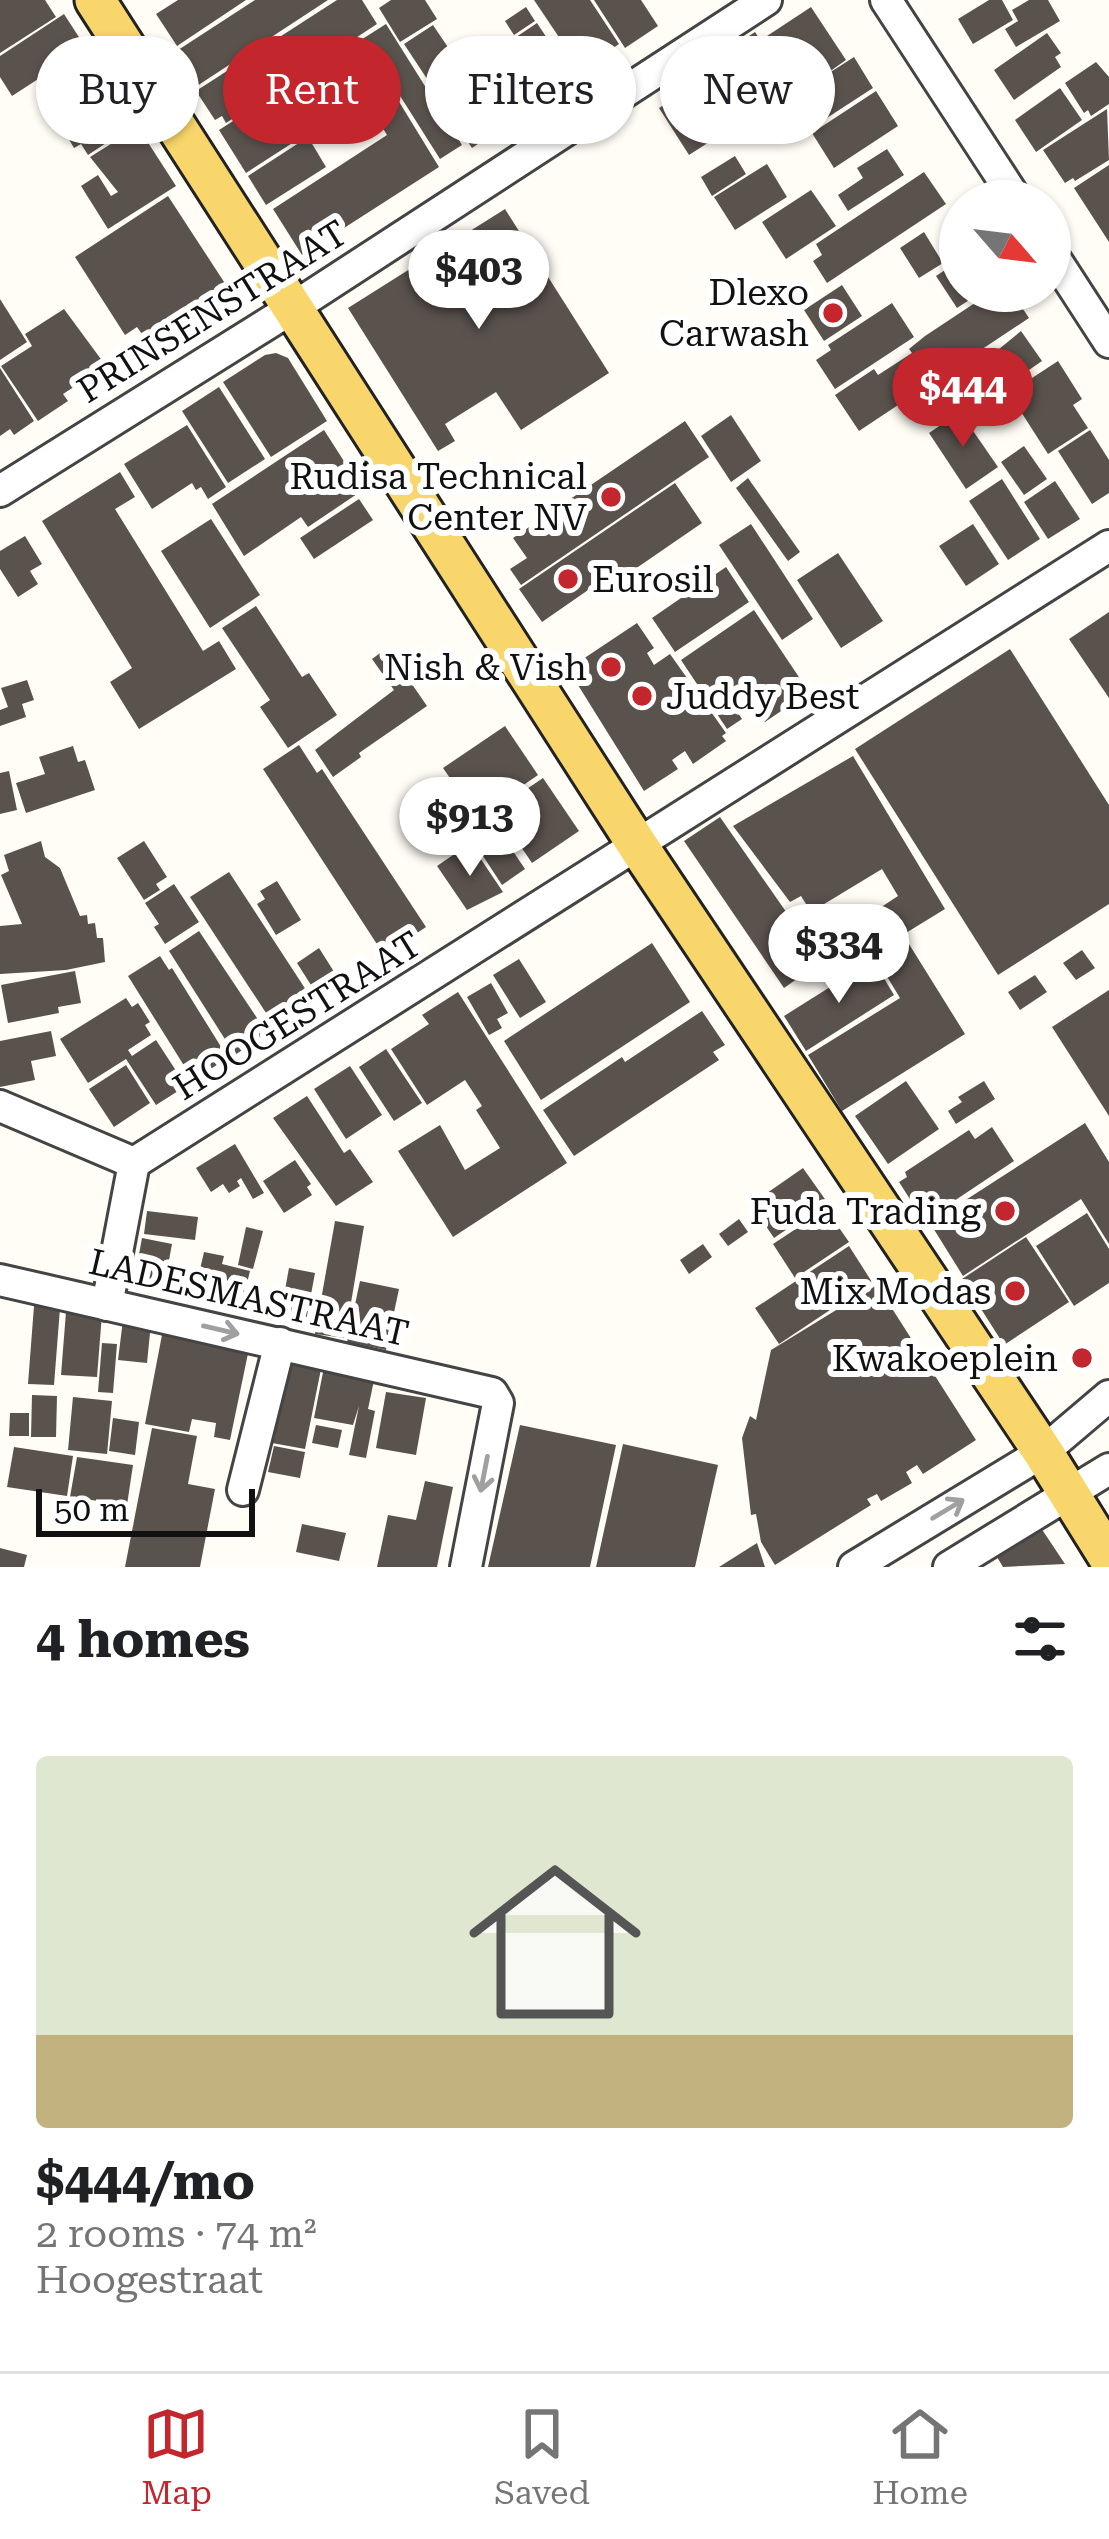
<!DOCTYPE html>
<meta charset="utf-8">
<style>
body{margin:0;font-family:"Roboto Serif",serif;background:#f2f2f2;color:#202124;height:100vh;display:flex;flex-direction:column;font-size:45px;white-space:nowrap}
*{box-sizing:border-box;margin:0}
p{font-size:39px;color:#757577}
.icon{flex:none;width:66px;height:66px;fill:none;stroke:currentColor;stroke-width:2;stroke-linecap:round;stroke-linejoin:round}
.map{position:relative;height:1567px;overflow:hidden}
.details{display:flex;flex-direction:column;background:#fff;flex:1}
.details>*{flex:none}
.banner{position:absolute;left:36px;top:36px;width:1038px;height:108px;display:flex;gap:24px}
.needle{width:78px;rotate:118deg}
.controls{position:absolute;left:939px;top:180px;display:grid;gap:24px}
.controls a{display:grid;place-items:center;width:132px;height:132px;border-radius:50%;background:#fff;box-shadow:0 3px 9px #0004;font-size:60px}
.scale{position:absolute;left:36px;bottom:30px;width:219px;box-sizing:border-box;padding-left:12px;border:6px solid #111;border-top:0;font-size:33px;line-height:42px;white-space:nowrap;color:#111;-webkit-text-stroke:9px #fff;paint-order:stroke}
.price{position:absolute;translate:-50% -102px;padding:0 27px;border-radius:42px;background:#fff;color:#222;font-size:39px;line-height:78px;filter:drop-shadow(0 3px 6px #0008)}
.price::after{content:'';position:absolute;left:50%;top:72px;width:36px;height:27px;margin-left:-18px;background:inherit;clip-path:polygon(0 0,100% 0,50% 100%)}
.price.current{background:#c4262e;color:#fff}
ul{padding:0;list-style:none}
li{display:grid;align-content:center;gap:24px;height:636px;padding:0 36px}
li+li{border-top:3px solid #e0e0e0}
li span{display:grid;place-items:center;height:372px;border-radius:12px;color:#555}
li>.icon{margin-inline-start:auto}
span .icon{width:216px;height:216px;fill:#fffc;stroke-width:1}
li b{font-size:51px}
h2{display:flex;justify-content:space-between;align-items:center;height:144px;padding:0 36px;font-size:51px}
.tag{padding:0 42px;border-radius:54px;background:#fff;box-shadow:0 3px 9px #0004;font-size:42px;line-height:108px}
.tag.current{background:#c4262e;color:#fff}
.dock{display:flex;justify-content:space-around;align-items:center;height:168px;border-top:3px solid #e0e0e0;background:#fff;font-size:33px;color:#757577}
.dock a{display:grid;justify-items:center;gap:6px}
.dock .current{color:#c4262e}
.map>svg:first-child{display:block}
.building{fill:#5a524d}
.lines{fill:none;stroke-linecap:round;stroke-linejoin:round}
.minor-casing{stroke:#444;stroke-width:36}
.major-casing{stroke:#222;stroke-width:45}
.minor{stroke:#fff;stroke-width:30}
.major{stroke:#f9d66b;stroke-width:39}
.oneway{stroke:#a0a0a0}
.poi-dot{fill:#c4262e;stroke:#fff;stroke-width:4.5}
.labels{text-anchor:middle;stroke-width:12;stroke-linejoin:round;paint-order:stroke}
.poi-label{font-size:36px;fill:#111;stroke:#fff;text-anchor:end}
.street-label{font-size:36px;fill:#111;stroke:#fff}
</style>
<div class="map">
<svg width="1109" height="1567" viewBox="0 0 1109 1567">
<rect width="100%" height="100%" fill="#fffdf5"/>
<g class="building">
<path d="M0 0H45L56 17 0 53Z"/>
<path d="M178 0H246L177 46 156 14Z"/>
<path d="M255 0H328L197 86 175 52Z"/>
<path d="M337 0H362L377 24 226 123 222 116 215 120 196 91Z"/>
<path d="M391 0H425L437 19 400 42 379 8Z"/>
<path d="M534 0H590L619 44 581 70Z"/>
<path d="M594 0H641L658 26 625 48Z"/>
<path d="M989 0H1002L1013 20 973 44 958 19Z"/>
<path d="M1029 0H1048L1060 21 1016 47 1005 29 1018 21 1012 10Z"/>
<path d="M526 7 535 21 514 35 505 21Z"/>
<path d="M811 7 846 60 812 84 854 57 873 88 816 125 796 94 802 90 767 36Z"/>
<path d="M64 14 86 48 12 96 0 77V56Z"/>
<path d="M537 23 574 79 540 101 503 46Z"/>
<path d="M386 24 462 145 440 159 390 80 246 173 219 130Z"/>
<path d="M433 25 466 74 437 94 404 44Z"/>
<path d="M755 32 781 72 739 100 713 60Z"/>
<path d="M1047 33 1061 53 1055 57 1061 67 1014 100 994 70Z"/>
<path d="M1096 62 1109 77V104L1091 116 1088 110 1084 113 1065 83Z"/>
<path d="M708 69 742 121 689 155 659 108 685 91 695 105 683 85Z"/>
<path d="M470 75 504 126 472 148 438 97Z"/>
<path d="M390 87 439 167 302 255 273 209 387 135 367 102Z"/>
<path d="M1060 88 1082 120 1036 152 1015 120Z"/>
<path d="M101 91 111 105 78 127 69 113Z"/>
<path d="M876 91 898 126 834 168 812 133Z"/>
<path d="M121 102 135 124 88 155 81 144 74 148 67 136Z"/>
<path d="M1107 109 1109 160 1075 181 1073 178 1065 183 1043 150Z"/>
<path d="M138 127 176 186 108 229 81 186 98 175 111 196 118 192 90 157Z"/>
<path d="M308 137 326 167 266 205 248 176Z"/>
<path d="M887 149 904 175 848 211 838 195 863 178 857 168Z"/>
<path d="M735 156 746 174 712 196 701 177Z"/>
<path d="M767 164 787 197 735 230 714 197Z"/>
<path d="M1109 165V242L1074 188Z"/>
<path d="M924 172 946 204 827 283 813 261 822 255 816 244Z"/>
<path d="M811 190 836 226 786 259 762 222Z"/>
<path d="M168 196 228 288 147 341 137 327 125 335 75 257Z"/>
<path d="M505 209 609 373 521 430 496 392 445 424 455 441 438 451 348 308Z"/>
<path d="M924 232 943 263 919 278 900 248Z"/>
<path d="M960 260V291H983L957 308 936 276Z"/>
<path d="M842 285 862 316 824 341 804 310Z"/>
<path d="M993 291H1011L1029 318 859 431 835 395 874 369 878 375 912 353 909 349 925 336Z"/>
<path d="M0 299 27 342 0 360Z"/>
<path d="M892 303 914 337 835 389 816 360 831 350 828 345Z"/>
<path d="M64 309 106 366 63 394 68 401 38 421 1 366 32 346 25 334Z"/>
<path d="M1021 331 1042 361 1000 390 982 363Z"/>
<path d="M276 353 288 358 327 421 271 457 223 382 265 355Z"/>
<path d="M1058 361 1082 399 1073 405 1088 428 1048 454 1009 393Z"/>
<path d="M0 368 34 421 14 435 10 429 0 436Z"/>
<path d="M219 387 265 459 228 483 182 411Z"/>
<path d="M960 412 998 467 966 489 929 433Z"/>
<path d="M731 415 761 461 731 482 701 436Z"/>
<path d="M685 421 709 457 521 585 510 569 527 558 513 538Z"/>
<path d="M187 425 226 487 208 499 201 487 196 490 192 483 152 509 124 464Z"/>
<path d="M324 430 349 469 343 472 357 494 308 527 301 517 244 556 212 504Z"/>
<path d="M1090 430 1109 460V493L1092 504 1058 451Z"/>
<path d="M1024 446 1047 479 1024 495 1001 462Z"/>
<path d="M120 472 135 497 115 509 203 651 219 641 236 669 139 729 110 682 132 668 42 521Z"/>
<path d="M748 478 800 552 788 561 736 488Z"/>
<path d="M1002 479 1040 539 1008 560 969 501Z"/>
<path d="M1055 481 1080 519 1048 539 1024 502Z"/>
<path d="M675 483 702 523 622 578 617 570 542 622 519 589Z"/>
<path d="M359 499 373 520 314 559 300 538Z"/>
<path d="M211 519 260 595 210 628 161 551Z"/>
<path d="M751 524 813 619 782 640 719 545Z"/>
<path d="M973 524 999 564 966 586 939 546Z"/>
<path d="M25 536 42 564 30 571 38 584 18 597 0 569V551Z"/>
<path d="M838 553 883 621 841 648 797 580Z"/>
<path d="M726 567 749 602 675 652 652 618Z"/>
<path d="M256 606 302 677 309 673 337 715 288 748 260 707 270 700 222 628Z"/>
<path d="M754 610 809 692 765 722 741 687 727 696 742 719 727 729 681 660Z"/>
<path d="M1109 612V698L1069 639Z"/>
<path d="M637 623 654 648 647 653 654 665 670 654 726 733 722 736 726 741 693 764 685 751 672 760 678 769 644 791 568 669Z"/>
<path d="M387 648 427 706 359 753 361 757 333 777 315 750 394 690 372 659Z"/>
<path d="M1010 649 1109 805V904L998 975 855 749Z"/>
<path d="M27 680 34 700 22 704 26 717 0 726V710L8 707 1 688Z"/>
<path d="M505 726 538 775 477 817 443 768Z"/>
<path d="M299 745 317 773 322 769 426 927 384 955 263 769Z"/>
<path d="M73 746 78 762 85 760 95 790 26 813 16 783 45 774 39 757Z"/>
<path d="M853 756 945 909 839 974 822 946 898 896 882 869 811 912 801 896 790 902 733 826Z"/>
<path d="M9 771 17 810 0 814V773Z"/>
<path d="M543 778 579 831 532 863 496 810Z"/>
<path d="M720 817 821 962 784 988 684 841Z"/>
<path d="M478 822 484 830 494 823 525 869 502 885 466 830Z"/>
<path d="M41 841 45 857 60 868 80 916 87 915 88 924 95 923 97 938H103L105 962 66 970 0 974V926L22 924 1 875 9 871 4 855Z"/>
<path d="M144 841 167 877 156 884 160 890 144 900 117 858Z"/>
<path d="M474 849 503 892 467 910 437 866 456 853 460 859Z"/>
<path d="M229 872 308 993 270 1019 190 897Z"/>
<path d="M277 881 301 920 276 935 257 904 265 899 260 891Z"/>
<path d="M174 884 199 922 165 944 154 927 159 924 145 903Z"/>
<path d="M199 931 267 1033 235 1055 169 951Z"/>
<path d="M904 936 965 1034 842 1111 808 1055 900 998 874 955Z"/>
<path d="M652 943 690 1002 541 1100 504 1041Z"/>
<path d="M319 948 338 978 316 993 297 963Z"/>
<path d="M1082 950 1095 968 1076 980 1063 963Z"/>
<path d="M160 956 169 970 172 968 228 1058 193 1080 128 976Z"/>
<path d="M519 959 546 1002 520 1018 493 975Z"/>
<path d="M873 960 894 995 806 1051 784 1016Z"/>
<path d="M75 971 81 1003 58 1007 59 1013 8 1023 1 985Z"/>
<path d="M1035 975 1047 992 1020 1010 1008 992Z"/>
<path d="M491 983 508 1013 497 1019 502 1028 489 1035 467 997Z"/>
<path d="M1109 990V1116L1052 1027Z"/>
<path d="M458 992 567 1163 453 1237 398 1151 440 1125 465 1170 500 1148 476 1110 482 1106 465 1080 427 1105 391 1049 429 1024 422 1015Z"/>
<path d="M126 998 132 1007 138 1003 150 1022 145 1025 151 1035 128 1050 132 1056 156 1040 186 1086 156 1105 126 1059 88 1083 60 1039Z"/>
<path d="M702 1011 725 1045 713 1052 719 1060 574 1156 543 1110 622 1057 625 1062Z"/>
<path d="M51 1031 56 1056 31 1061 35 1080 0 1087V1041Z"/>
<path d="M386 1049 422 1103 394 1121 359 1067Z"/>
<path d="M126 1065 150 1103 114 1127 89 1089Z"/>
<path d="M350 1066 382 1115 346 1139 314 1089Z"/>
<path d="M906 1081 939 1129 888 1164 855 1116Z"/>
<path d="M984 1081 995 1099 956 1124 948 1111 962 1102 958 1097Z"/>
<path d="M307 1096 344 1153 350 1149 373 1182 336 1206 273 1118Z"/>
<path d="M1085 1123 1109 1162V1244L1081 1199 963 1276 930 1223Z"/>
<path d="M992 1127 1014 1161 924 1221 899 1182 907 1177 905 1172 969 1130 975 1139Z"/>
<path d="M235 1144 264 1193 253 1199 241 1178 237 1181 240 1186 229 1193 223 1184 211 1192 196 1168Z"/>
<path d="M295 1160 311 1184 307 1187 312 1195 284 1213 263 1181Z"/>
<path d="M803 1168 827 1202 774 1238 751 1204Z"/>
<path d="M826 1209 849 1242 795 1278 773 1244Z"/>
<path d="M147 1211 198 1217 195 1240 144 1234Z"/>
<path d="M1087 1213 1109 1249V1283L1074 1306 1036 1246Z"/>
<path d="M739 1219 748 1232 728 1246 719 1234Z"/>
<path d="M335 1221 364 1226 345 1338 315 1334Z"/>
<path d="M246 1227 263 1231 253 1269 238 1265Z"/>
<path d="M1026 1237 1069 1302 1004 1345 962 1279Z"/>
<path d="M142 1238 172 1244 165 1282 135 1276Z"/>
<path d="M703 1244 712 1257 689 1274 680 1260Z"/>
<path d="M849 1246 872 1282 779 1344 755 1308Z"/>
<path d="M204 1252 224 1256 222 1264 250 1271 243 1299 195 1291Z"/>
<path d="M289 1268 315 1273 306 1321 280 1317Z"/>
<path d="M360 1281 399 1289 386 1350 347 1342Z"/>
<path d="M877 1285 976 1440 923 1474 917 1465 906 1472 912 1483 881 1501 877 1494 867 1499 871 1505 775 1565 761 1542 756 1514 751 1515 742 1438 750 1416 756 1420 771 1350Z"/>
<path d="M34 1306 60 1308 54 1385 28 1384Z"/>
<path d="M66 1312 102 1314 97 1377 61 1375Z"/>
<path d="M165 1319 251 1339 230 1440 214 1437 216 1423 192 1419 189 1432 145 1424Z"/>
<path d="M123 1320 151 1323 147 1363 118 1360Z"/>
<path d="M102 1343 117 1344 113 1393 98 1392Z"/>
<path d="M291 1353 323 1359 305 1449 272 1443Z"/>
<path d="M326 1357 377 1366 368 1409 375 1411 366 1458 349 1455 359 1406 353 1425 314 1418Z"/>
<path d="M386 1392 426 1398 416 1455 376 1448Z"/>
<path d="M32 1395 57 1396 56 1437H31Z"/>
<path d="M73 1397 112 1401 107 1454 68 1450Z"/>
<path d="M10 1413H29V1436H9Z"/>
<path d="M113 1418 139 1422 135 1455 109 1451Z"/>
<path d="M316 1425 342 1430 338 1448 312 1443Z"/>
<path d="M520 1425 616 1445 590 1567H488Z"/>
<path d="M152 1428 197 1436 188 1484 215 1489 200 1567H125Z"/>
<path d="M623 1444 718 1465 695 1567H596Z"/>
<path d="M274 1446 305 1452 300 1478 268 1472Z"/>
<path d="M14 1447 73 1456 67 1496 7 1487Z"/>
<path d="M77 1457 133 1465 127 1505 70 1497Z"/>
<path d="M425 1481 453 1487 437 1567H377L388 1515 416 1520Z"/>
<path d="M302 1524 346 1533 339 1561 296 1552Z"/>
<path d="M1041 1528 1065 1564 1003 1567 997 1557Z"/>
<path d="M757 1543 765 1567H719Z"/>
<path d="M0 1548 27 1555 24 1567H0Z"/>
</g>
<g class="lines">
<defs>
<g id="minor">
<path d="M886 0 1017 201"/>
<path d="M1050 251 1109 342"/>
<path d="M0 491 291 309 766 0"/>
<path d="M0 1106 134 1163 107 1305"/>
<path d="M134 1163 1109 546"/>
<path d="M0 1280 492 1393 498 1403 466 1567"/>
<path d="M243 1490 280 1343"/>
<path d="M854 1567 1043 1452 1109 1396"/>
<path d="M949 1567 1109 1469"/>
</g>
<path id="major" d="M95 0 638 846 1043 1452 1109 1558"/>
</defs>
<use href="#minor" class="minor-casing"/>
<use href="#major" class="major-casing"/>
<use href="#minor" class="minor"/>
<use href="#major" class="major"/>
</g>
<defs><path id="oneway-shaft" d="M-6 0H5M1.5-3L5.5 0L1.5 3" fill="none" stroke-width="1.6" stroke-linecap="round" stroke-linejoin="round" transform="scale(3)"/></defs>
<g class="oneway">
<use href="#oneway-shaft" transform="translate(221 1330) rotate(13)"/>
<use href="#oneway-shaft" transform="translate(484 1474) rotate(101)"/>
<use href="#oneway-shaft" transform="translate(948 1509) rotate(-31)"/>
</g>
<g class="poi-dot">
<circle cx="833" cy="313" r="12"/>
<circle cx="611" cy="497" r="12"/>
<circle cx="568" cy="579" r="12"/>
<circle cx="611" cy="667" r="12"/>
<circle cx="642" cy="696" r="12"/>
<circle cx="1005" cy="1211" r="12"/>
<circle cx="1015" cy="1291" r="12"/>
<circle cx="1082" cy="1358" r="12"/>
</g>
<g class="labels">
<g class="poi-label">
<text x="809" y="305">Dlexo<tspan x="809" dy="41">Carwash</tspan></text>
<text x="587" y="489">Rudisa Technical<tspan x="587" dy="41">Center NV</tspan></text>
<text x="592" y="592" text-anchor="start">Eurosil</text>
<text x="587" y="680">Nish &amp; Vish</text>
<text x="666" y="709" text-anchor="start">Juddy Best</text>
<text x="981" y="1224">Fuda Trading</text>
<text x="991" y="1304">Mix Modas</text>
<text x="1058" y="1371">Kwakoeplein</text>
</g>
<g class="street-label">
<text transform="translate(212 311) rotate(-32)" y="13">PRINSENSTRAAT</text>
<text transform="translate(297 1015) rotate(-32)" y="13">HOOGESTRAAT</text>
<text transform="translate(249 1297) rotate(13)" y="13">LADESMASTRAAT</text>
</g>
</g>
</svg>
<div class="controls">
<a><svg class="needle" viewBox="-14 -14 28 28"><path d="M0-13l5 13h-10z" fill="#e53935"/><path d="M0 13l5-13h-10z" fill="#757577"/></svg></a>
</div>
<div class="scale">50 m</div>
<b class="price" style="left:479px;top:332px">$403</b>
<b class="price current" style="left:963px;top:450px">$444</b>
<b class="price" style="left:470px;top:879px">$913</b>
<b class="price" style="left:839px;top:1006px">$334</b>
<div class="banner">
<a class="tag">Buy</a>
<a class="tag current">Rent</a>
<a class="tag">Filters</a>
<a class="tag">New</a>
</div>
</div>
<section class="details">
<h2>4 homes<svg class="icon" aria-label="filters" viewBox="0 0 24 24"><path d="M4 7h16M4 17h16"/><circle cx="9" cy="7" r="2"/><circle cx="15" cy="17" r="2"/></svg></h2>
<ul>
<li><span style="background:linear-gradient(#dfe7d0 75%,#c2b280 0)"><svg class="icon" aria-label="home" viewBox="0 0 24 24"><path d="M3 11l9-7 9 7M6 9v11h12V9"/></svg></span><div><b>$444/mo</b><p>2 rooms · 74 m²</p><p>Hoogestraat</p></div></li>
</ul>
</section>
<nav class="dock">
<a class="current"><svg class="icon" aria-label="map" viewBox="0 0 24 24"><path d="M3 6l6-2 6 2 6-2v14l-6 2-6-2-6 2zM9 4v14M15 6v14"/></svg>Map</a>
<a><svg class="icon" aria-label="saved" viewBox="0 0 24 24"><path d="M7 4h10v16l-5-4-5 4z"/></svg>Saved</a>
<a><svg class="icon" aria-label="home" viewBox="0 0 24 24"><path d="M3 11l9-7 9 7M6 9v11h12V9"/></svg>Home</a>
</nav>
